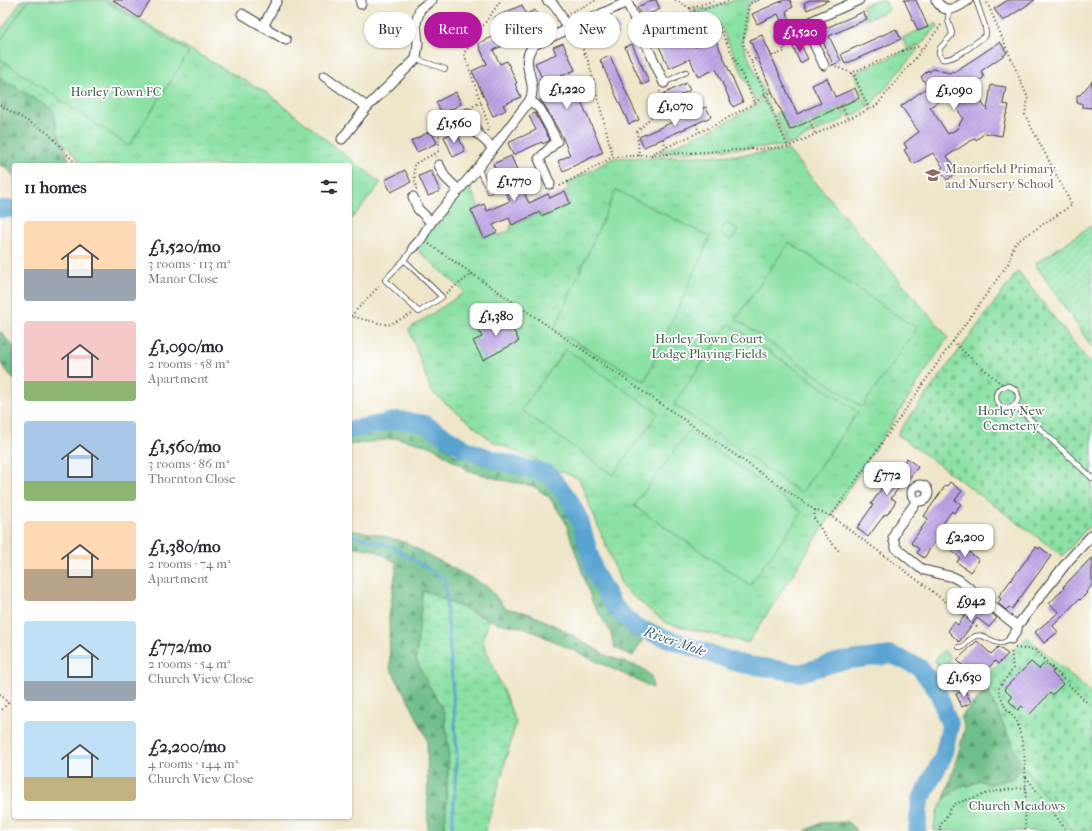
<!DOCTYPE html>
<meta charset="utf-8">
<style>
body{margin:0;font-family:"IM FELL French Canon",serif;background:#f7f7f7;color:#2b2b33;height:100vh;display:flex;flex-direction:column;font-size:15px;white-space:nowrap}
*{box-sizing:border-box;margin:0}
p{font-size:13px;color:#7c7c81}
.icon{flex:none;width:22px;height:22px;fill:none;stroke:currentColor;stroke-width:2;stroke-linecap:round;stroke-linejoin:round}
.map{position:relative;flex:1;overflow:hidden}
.drawer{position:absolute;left:12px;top:163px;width:340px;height:656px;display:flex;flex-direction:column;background:#fff;border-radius:4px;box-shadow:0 1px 3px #0004}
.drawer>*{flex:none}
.banner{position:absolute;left:364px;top:12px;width:380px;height:36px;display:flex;gap:8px}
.price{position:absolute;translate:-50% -34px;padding:0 9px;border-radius:8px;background:#fff;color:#222;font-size:13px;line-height:26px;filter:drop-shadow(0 1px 2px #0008)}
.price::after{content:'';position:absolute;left:50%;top:24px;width:12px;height:9px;margin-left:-6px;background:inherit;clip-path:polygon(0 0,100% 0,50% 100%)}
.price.active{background:#b5179e;color:#fff}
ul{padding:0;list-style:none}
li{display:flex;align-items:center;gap:12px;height:100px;padding:0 12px}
li span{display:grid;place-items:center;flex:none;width:112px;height:80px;border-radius:4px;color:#555}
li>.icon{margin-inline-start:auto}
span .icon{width:48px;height:48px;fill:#fffc;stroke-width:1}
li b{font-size:17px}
h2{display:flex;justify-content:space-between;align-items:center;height:48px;padding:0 12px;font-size:17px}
.tag{padding:0 14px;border-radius:18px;background:#fff;box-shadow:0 1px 3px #0004;font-size:14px;line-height:36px}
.tag.active{background:#b5179e;color:#fff}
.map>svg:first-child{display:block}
.grass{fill:url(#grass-tufts);stroke:#547e60}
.forest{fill:url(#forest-firs);stroke:#466e53}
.wetland{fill:url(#wetland-marsh);stroke:#547e60}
.cemetery{fill:url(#cemetery-stones);stroke:#547e60}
.garden{fill:url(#garden-furrows);stroke:#547e60}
.pitch{fill:#8be1a4;stroke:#547e60}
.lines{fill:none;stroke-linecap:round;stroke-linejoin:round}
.stream{stroke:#58a3d0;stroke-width:3}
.river{stroke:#58a3d0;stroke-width:18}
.building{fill:url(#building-hatch);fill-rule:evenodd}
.lane-casing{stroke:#3c3a36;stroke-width:6}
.street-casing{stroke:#3c3a36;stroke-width:11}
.path{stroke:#3c3a36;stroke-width:2;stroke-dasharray:1 3;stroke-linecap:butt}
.lane{stroke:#fff;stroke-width:4.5}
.street{stroke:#fff;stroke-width:9}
.labels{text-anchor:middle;stroke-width:3.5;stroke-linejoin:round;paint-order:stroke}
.park-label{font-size:13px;fill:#43614c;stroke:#fff}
.education-label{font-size:13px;fill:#785e54;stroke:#fff;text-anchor:start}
.water-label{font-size:14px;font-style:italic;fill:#3a6076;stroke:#fff}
</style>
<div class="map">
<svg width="1092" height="831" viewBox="0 0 1092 831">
<defs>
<pattern id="grass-tufts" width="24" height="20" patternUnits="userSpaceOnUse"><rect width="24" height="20" fill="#8be1a4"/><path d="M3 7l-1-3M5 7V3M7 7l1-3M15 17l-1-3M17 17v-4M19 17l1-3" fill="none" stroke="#77c08d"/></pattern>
<pattern id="forest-firs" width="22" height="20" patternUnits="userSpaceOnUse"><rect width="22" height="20" fill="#70bf8a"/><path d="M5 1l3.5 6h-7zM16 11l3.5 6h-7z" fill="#5b9a70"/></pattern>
<pattern id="wetland-marsh" width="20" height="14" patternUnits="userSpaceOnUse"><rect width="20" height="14" fill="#8be1a4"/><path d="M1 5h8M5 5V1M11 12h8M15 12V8" fill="none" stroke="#77c08d"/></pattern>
<pattern id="cemetery-stones" width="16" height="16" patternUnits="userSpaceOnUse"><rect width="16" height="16" fill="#8be1a4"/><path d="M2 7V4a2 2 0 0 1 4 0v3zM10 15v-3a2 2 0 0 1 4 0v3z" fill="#77c08d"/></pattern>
<pattern id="garden-furrows" width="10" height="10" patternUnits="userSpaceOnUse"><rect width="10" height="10" fill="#8be1a4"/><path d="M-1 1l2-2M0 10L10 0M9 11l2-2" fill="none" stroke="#77c08d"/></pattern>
<pattern id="building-hatch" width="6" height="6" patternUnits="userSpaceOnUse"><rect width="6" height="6" fill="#b9a0e3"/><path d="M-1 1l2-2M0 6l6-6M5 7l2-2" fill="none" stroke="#9e89c2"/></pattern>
</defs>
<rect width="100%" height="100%" fill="#fff"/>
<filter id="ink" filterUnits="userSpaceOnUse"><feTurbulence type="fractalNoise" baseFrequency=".025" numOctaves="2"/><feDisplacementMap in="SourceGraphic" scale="8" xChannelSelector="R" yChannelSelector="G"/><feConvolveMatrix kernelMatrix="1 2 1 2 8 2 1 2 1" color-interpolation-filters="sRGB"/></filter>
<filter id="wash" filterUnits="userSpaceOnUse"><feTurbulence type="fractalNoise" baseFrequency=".012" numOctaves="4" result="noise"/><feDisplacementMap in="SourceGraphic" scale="16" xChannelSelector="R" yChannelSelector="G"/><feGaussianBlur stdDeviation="0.9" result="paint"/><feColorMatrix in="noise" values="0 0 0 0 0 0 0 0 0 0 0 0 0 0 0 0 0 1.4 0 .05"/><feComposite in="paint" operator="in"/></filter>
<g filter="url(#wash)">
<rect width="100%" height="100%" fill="#eee6c9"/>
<g class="grass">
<path d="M22 0H108L196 53 267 93 381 183 350 221V165H83L50 128 0 93V32Z"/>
<path d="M735 0H757L748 4 742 43 765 94 755 101 719 23 693 9 697 8 705 10Z"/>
<path d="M874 0H884L889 10 868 19 862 6Z"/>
<path d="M691 11 717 25 721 34 705 40Z"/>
<path d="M936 23 938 26 919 46 907 48 902 38Z"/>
<path d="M916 49 917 51 869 107 855 73 907 50Z"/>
<path d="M765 98 787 146 657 153C693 137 734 122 765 98Z"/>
<path d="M863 98 868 108 849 117 844 106Z"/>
<path d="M842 107 846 118 816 132 811 121Z"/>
<path d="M781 111 789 131 808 122 813 133 789 145 775 114Z"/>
<path d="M788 150 948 337 748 643 666 623 623 588 579 479 492 441 431 391 409 329 465 292 416 249 468 184 479 207 471 210 484 238 496 232 498 236 511 230 510 226 540 213 542 217 570 204 565 191 569 189 566 184 614 158 742 155Z"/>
<path d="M1022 766 1072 831H933L937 813 944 799 960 786 970 785 979 780 990 784 1014 778Z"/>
</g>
<g class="forest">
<path d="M0 77 54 111 57 129 71 165H14V177L5 166H0Z"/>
<path d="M0 331 14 347V380L0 362Z"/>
<path d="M398 427 429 434 455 455 517 474 549 482 568 506 576 532 588 569 612 612 627 631 642 641 633 656 615 648 610 631 593 604 565 521 549 497 533 486 501 480 467 470 433 447 397 438 350 445V437L368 432Z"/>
<path d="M350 530 377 534 404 542 488 587 505 608 528 613 562 629 607 656 642 668 651 676 653 688 526 628 497 623 423 590 416 659 427 682 444 711 449 751 445 831H428L427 738 408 700 390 668 389 617 397 563 374 550 350 546Z"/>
<path d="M987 689 1022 766 1014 778 990 784 979 780 970 785 960 786 944 799 957 757 965 728 960 717Z"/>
<path d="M847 822 858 831H805L821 823Z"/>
</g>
<path class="wetland" d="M423 590 489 620 483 642 516 722 498 788 485 831H445L449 751 444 711 427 682 416 659Z"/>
<g class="cemetery">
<path d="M1018 271 1092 366V523L1063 556 897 434Z"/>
<path d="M1027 637 1092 694V831H1072L1022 766 983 679Z"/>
</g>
<g class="garden">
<path d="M1092 225V347L1035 264Z"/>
<path d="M944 650 951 658 948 660 959 672 963 670 972 684 954 692 935 660Z"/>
</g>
<g class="pitch">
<path d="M28 0H104L189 52 129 146 0 59V42Z"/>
<path d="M616 190 710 237 645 381 554 330Z"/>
<path d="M727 223 738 230 731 241 720 233Z"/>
<path d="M789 242 917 329 862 407 736 319Z"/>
<path d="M729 324 858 412 801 493 674 404Z"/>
<path d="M566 349 658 413 613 475 521 410Z"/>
<path d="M689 431 802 512 750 585 634 506Z"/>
</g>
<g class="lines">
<path class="stream" d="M350 535 389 545 445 579 457 753 452 831"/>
<g class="river">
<path d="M0 209H14"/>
<path d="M350 430 398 420 425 424 467 450 495 460 549 474 569 499 580 521 595 573 613 605 635 627 737 663 800 673 841 661 892 655 919 667 938 692 950 726 943 757 920 801 917 831"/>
</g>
</g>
<g id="blocks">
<g class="building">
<path d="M113 0H151L139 18Z"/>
<path d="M653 0H656L660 9 649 14 652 21 645 23 637 7Z"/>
<path d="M784 0H790L793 7 786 11 799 39 791 42 778 14 757 24 752 14Z"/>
<path d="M810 0H829L807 10 804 3Z"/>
<path d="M904 0H916L928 27 918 31Z"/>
<path d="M1008 0H1035L1003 21 994 9Z"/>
<path d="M522 5 526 14 535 10 543 28 493 50 500 64 507 61 517 83 515 84 521 97 503 105 506 110 493 116 472 71 487 64 479 46V43L502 33 495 17Z"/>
<path d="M863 12 867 19 829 36 841 61 833 65 819 31Z"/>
<path d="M681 17 695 47 715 38 743 102 733 107 716 69 698 77 690 59 669 68 653 33 672 24 671 21Z"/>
<path d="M616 21 620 30 593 43 589 33Z"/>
<path d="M896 29 901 39 845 64 841 54Z"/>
<path d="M762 35 797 114 821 103 812 85 827 78 835 97 855 88 859 98 790 130 780 108H779L750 40Z"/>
<path d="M1000 42 1007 53 981 71 984 77 971 87 987 110 991 85 1006 87 1003 104 1009 105 1007 114H1006L1002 136 985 133 976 140 975 138 947 156 958 172 947 180 940 170 943 167 933 153 913 164 904 150 907 148 904 143 919 132 901 106 928 87 921 77 928 70 929 72 933 69 950 73 953 71 954 72ZM948 95 963 118 957 129 948 134 930 107Z"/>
<path d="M563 43 575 70 557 78 566 99 578 94 603 152 563 171 558 161 570 155 562 136 545 106 540 100 547 98 539 79 542 78 535 63 556 54 553 47Z"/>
<path d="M800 43 808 59 800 63 793 47Z"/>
<path d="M632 44 649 82 642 85 625 47Z"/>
<path d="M610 56 639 120 629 124 600 60Z"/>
<path d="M1092 81V108L1082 107V103H1077V95H1080Z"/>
<path d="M686 83 690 90 665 103 661 95Z"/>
<path d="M456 92 461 104 442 114 436 102Z"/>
<path d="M706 107 711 117 644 147 639 137Z"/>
<path d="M535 113 550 140 543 144 542 142 513 155 508 143 536 130 529 116Z"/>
<path d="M431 131 437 143 417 152 411 141Z"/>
<path d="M456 131 465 151 453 157 444 137Z"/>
<path d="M511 156 518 172 515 174 529 203 548 194 550 198 565 191 570 203 541 216 540 212 512 225 509 218 493 225 497 232 484 238 471 210 484 204 487 211 510 201 493 164Z"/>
<path d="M405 170 411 182 391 192 385 180Z"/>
<path d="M431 171 440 191 428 196 419 176Z"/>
<path d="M505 314 519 341 483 360 473 341 482 337 478 329Z"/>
<path d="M907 458 918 467 907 481 905 480 891 498 896 501 887 515 885 514 868 537 857 528 873 505 871 504 882 488 880 487 893 471 891 469 896 462 901 466Z"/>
<path d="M950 482 962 491 955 500 961 504 954 513 952 511 939 529 942 531 924 558 917 553 919 549 911 543 928 519 924 516 946 485 947 486Z"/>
<path d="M958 544 979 560 970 572 957 562 960 558 952 551Z"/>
<path d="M1036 547 1039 549 1040 547 1051 556 1012 609 1009 607 1006 610 998 603 1001 599 998 597Z"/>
<path d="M1092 557V585L1086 592 1087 593 1080 600 1079 599 1053 626 1058 632 1044 643 1035 632 1059 612 1049 604 1064 588 1063 587Z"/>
<path d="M973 603 985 613 988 610 997 618 989 627 977 618 959 642 948 631 954 622 958 625Z"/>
<path d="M977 641 991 654 998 647 1008 654 998 664 995 661 977 680 957 660Z"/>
<path d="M1031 662 1039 669 1045 663 1054 671 1052 673 1063 684 1052 695 1050 693 1030 714 1022 706 1018 710 1009 701 1012 697 1004 689Z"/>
<path d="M965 690 971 703 962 707 956 694Z"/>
</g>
</g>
</g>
<g filter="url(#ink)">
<use href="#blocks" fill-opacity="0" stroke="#3c3a36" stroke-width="1"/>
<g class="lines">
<defs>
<g id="lane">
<path d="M949 10 948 20 952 33 951 36 940 48 939 53 942 59C955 61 975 43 986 35L985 26 976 0"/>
<path d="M416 59 445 69"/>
<path d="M664 83 686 72"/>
<path d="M478 168 489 191"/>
<path d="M404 260 385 280 419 312 442 297 404 260 413 248"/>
<circle cx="1007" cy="397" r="11"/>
<path d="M1015 405 1092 478"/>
<path d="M959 647H963C966 644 968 640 972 638 982 630 991 644 1002 643 1005 642 1008 640 1011 639"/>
</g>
<g id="street">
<path d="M361 0V4"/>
<path d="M547 0C557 4 563 20 567 29"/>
<path d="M936 0C945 16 957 8 968 0"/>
<path d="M242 14 286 40"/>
<path d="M263 27 277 0"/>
<path d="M824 65C821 57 807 33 809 25 810 22 813 21 816 19L859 0"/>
<path d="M324 76 367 107"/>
<path d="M530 100 540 109 557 141 539 159 550 184"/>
<path d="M468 113 478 134 493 148"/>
<path d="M342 139 367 107 416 59 418 44 416 23 420 9 432 0"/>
<path d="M439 165 445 177 458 190"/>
<path d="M413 197 418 209 431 222"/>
<path d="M413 248 421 239 431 222 478 168 530 100C539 80 517 64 534 45L627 2 664 83"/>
<circle cx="920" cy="493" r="8"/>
<path d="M917 501 897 528 893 538 896 548 919 567 924 570 953 577 959 580 1017 626"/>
<path d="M1011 639 1017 630V626L1068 561 1092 535"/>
</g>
</defs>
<use href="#lane" class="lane-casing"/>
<use href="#street" class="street-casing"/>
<g class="path">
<path d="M675 0 690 8 697 6 705 9 731 0"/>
<path d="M759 0 749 4 743 43 788 147"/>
<path d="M697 6 715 0"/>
<path d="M690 8V10L703 40"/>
<path d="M569 13 597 0"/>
<path d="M576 35 589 63 613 157 649 155 713 126 755 103 718 24 690 8"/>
<path d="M770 53H772L773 56 785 51 783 48 803 39"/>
<path d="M751 61 757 58"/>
<path d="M832 65 851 73 907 49 918 47 922 50 942 24"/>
<path d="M851 73 854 75 869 109"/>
<path d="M755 103 766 94 772 92"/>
<path d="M0 105 48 133 77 165"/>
<path d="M473 106 481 102"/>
<path d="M842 106 848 119"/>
<path d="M810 121 815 134"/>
<path d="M696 124 699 132"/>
<path d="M487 131 489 127 464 53 501 0"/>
<path d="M663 139 666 147"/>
<path d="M651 155 788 147 876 106 922 50"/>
<path d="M639 156 637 132 655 113 660 91"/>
<path d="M436 157 434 154 439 151V123L460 113"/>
<path d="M560 186 613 157"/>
<path d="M416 189 417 188 415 183 414 164 434 154"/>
<path d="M429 244 815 510 831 516 928 588 979 628"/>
<path d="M446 293 472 274"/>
<path d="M350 316 388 325 412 314"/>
<path d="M351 316 381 284"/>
<path d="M953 341 966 354 1004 386"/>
<path d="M815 510 814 518 824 534 839 551"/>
<path d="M831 516 953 341 1008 264 1015 243 1072 205 1025 115 1028 98 986 0"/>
<path d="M1011 648 1013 669 998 689 1005 707 1017 721 1024 750 1026 787 1025 831"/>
<path d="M1015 648 1035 650 1085 701 1092 705"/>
<path d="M0 694 8 703 0 712"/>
<path d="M1026 777 1067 831"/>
<path d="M940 831V826L954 804 992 792 1026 787"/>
</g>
<use href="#lane" class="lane"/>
<use href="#street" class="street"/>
</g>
</g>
<defs>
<symbol id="school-bare" viewBox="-9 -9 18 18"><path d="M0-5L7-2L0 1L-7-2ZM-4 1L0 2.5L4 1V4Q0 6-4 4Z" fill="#8d6e63" stroke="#fff" stroke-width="2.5" paint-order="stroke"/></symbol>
</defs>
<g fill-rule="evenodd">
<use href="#school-bare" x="922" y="164" width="22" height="22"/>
</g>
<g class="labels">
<g class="park-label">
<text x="116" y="96">Horley Town FC</text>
<text x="709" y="343">Horley Town Court<tspan x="709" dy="15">Lodge Playing Fields</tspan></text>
<text x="1011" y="415">Horley New<tspan x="1011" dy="15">Cemetery</tspan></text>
<text x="1017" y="810">Church Meadows</text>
</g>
<g class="education-label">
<text x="945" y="173">Manorfield Primary<tspan x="945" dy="15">and Nursery School</tspan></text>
</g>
<g class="water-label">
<text transform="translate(675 641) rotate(19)" y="5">River Mole</text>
</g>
</g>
</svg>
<b class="price active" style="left:800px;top:53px">£1,520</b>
<b class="price" style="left:567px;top:110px">£1,220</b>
<b class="price" style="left:954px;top:111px">£1,090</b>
<b class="price" style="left:675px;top:127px">£1,070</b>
<b class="price" style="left:454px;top:144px">£1,560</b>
<b class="price" style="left:514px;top:202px">£1,770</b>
<b class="price" style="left:496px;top:337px">£1,380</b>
<b class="price" style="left:887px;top:496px">£772</b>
<b class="price" style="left:965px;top:558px">£2,200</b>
<b class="price" style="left:971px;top:622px">£942</b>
<b class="price" style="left:964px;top:698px">£1,630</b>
<div class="banner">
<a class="tag">Buy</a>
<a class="tag active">Rent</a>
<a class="tag">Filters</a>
<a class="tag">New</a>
<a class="tag">Apartment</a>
</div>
<section class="drawer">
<h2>11 homes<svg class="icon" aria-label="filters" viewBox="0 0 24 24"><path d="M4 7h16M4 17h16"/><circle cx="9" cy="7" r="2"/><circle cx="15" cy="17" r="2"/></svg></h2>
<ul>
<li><span style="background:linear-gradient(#ffd9b3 60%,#9aa5b1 0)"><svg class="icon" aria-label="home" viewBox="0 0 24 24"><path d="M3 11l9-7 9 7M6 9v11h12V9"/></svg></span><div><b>£1,520/mo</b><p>3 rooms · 113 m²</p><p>Manor Close</p></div></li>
<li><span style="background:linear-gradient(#f6c9c9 75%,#8fb573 0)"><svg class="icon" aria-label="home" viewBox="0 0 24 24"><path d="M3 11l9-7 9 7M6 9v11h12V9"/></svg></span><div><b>£1,090/mo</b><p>2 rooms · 58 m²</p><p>Apartment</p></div></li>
<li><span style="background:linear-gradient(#a9c7e8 75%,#8fb573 0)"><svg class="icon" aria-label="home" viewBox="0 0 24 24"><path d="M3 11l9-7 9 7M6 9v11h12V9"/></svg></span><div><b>£1,560/mo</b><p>3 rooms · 86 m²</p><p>Thornton Close</p></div></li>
<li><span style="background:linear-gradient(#ffd9b3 60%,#b9a48a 0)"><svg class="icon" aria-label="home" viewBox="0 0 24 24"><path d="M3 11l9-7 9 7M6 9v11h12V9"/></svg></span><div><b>£1,380/mo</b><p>2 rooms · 74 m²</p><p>Apartment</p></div></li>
<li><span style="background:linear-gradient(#bfe0f5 75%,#9aa5b1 0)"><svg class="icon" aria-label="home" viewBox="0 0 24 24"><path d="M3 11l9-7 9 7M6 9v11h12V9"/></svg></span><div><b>£772/mo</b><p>2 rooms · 54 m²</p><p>Church View Close</p></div></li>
<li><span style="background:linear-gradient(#bfe0f5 70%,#c2b280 0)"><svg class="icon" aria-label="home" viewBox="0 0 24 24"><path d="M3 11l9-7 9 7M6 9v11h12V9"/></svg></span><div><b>£2,200/mo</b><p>4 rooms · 144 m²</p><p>Church View Close</p></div></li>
</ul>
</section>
</div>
